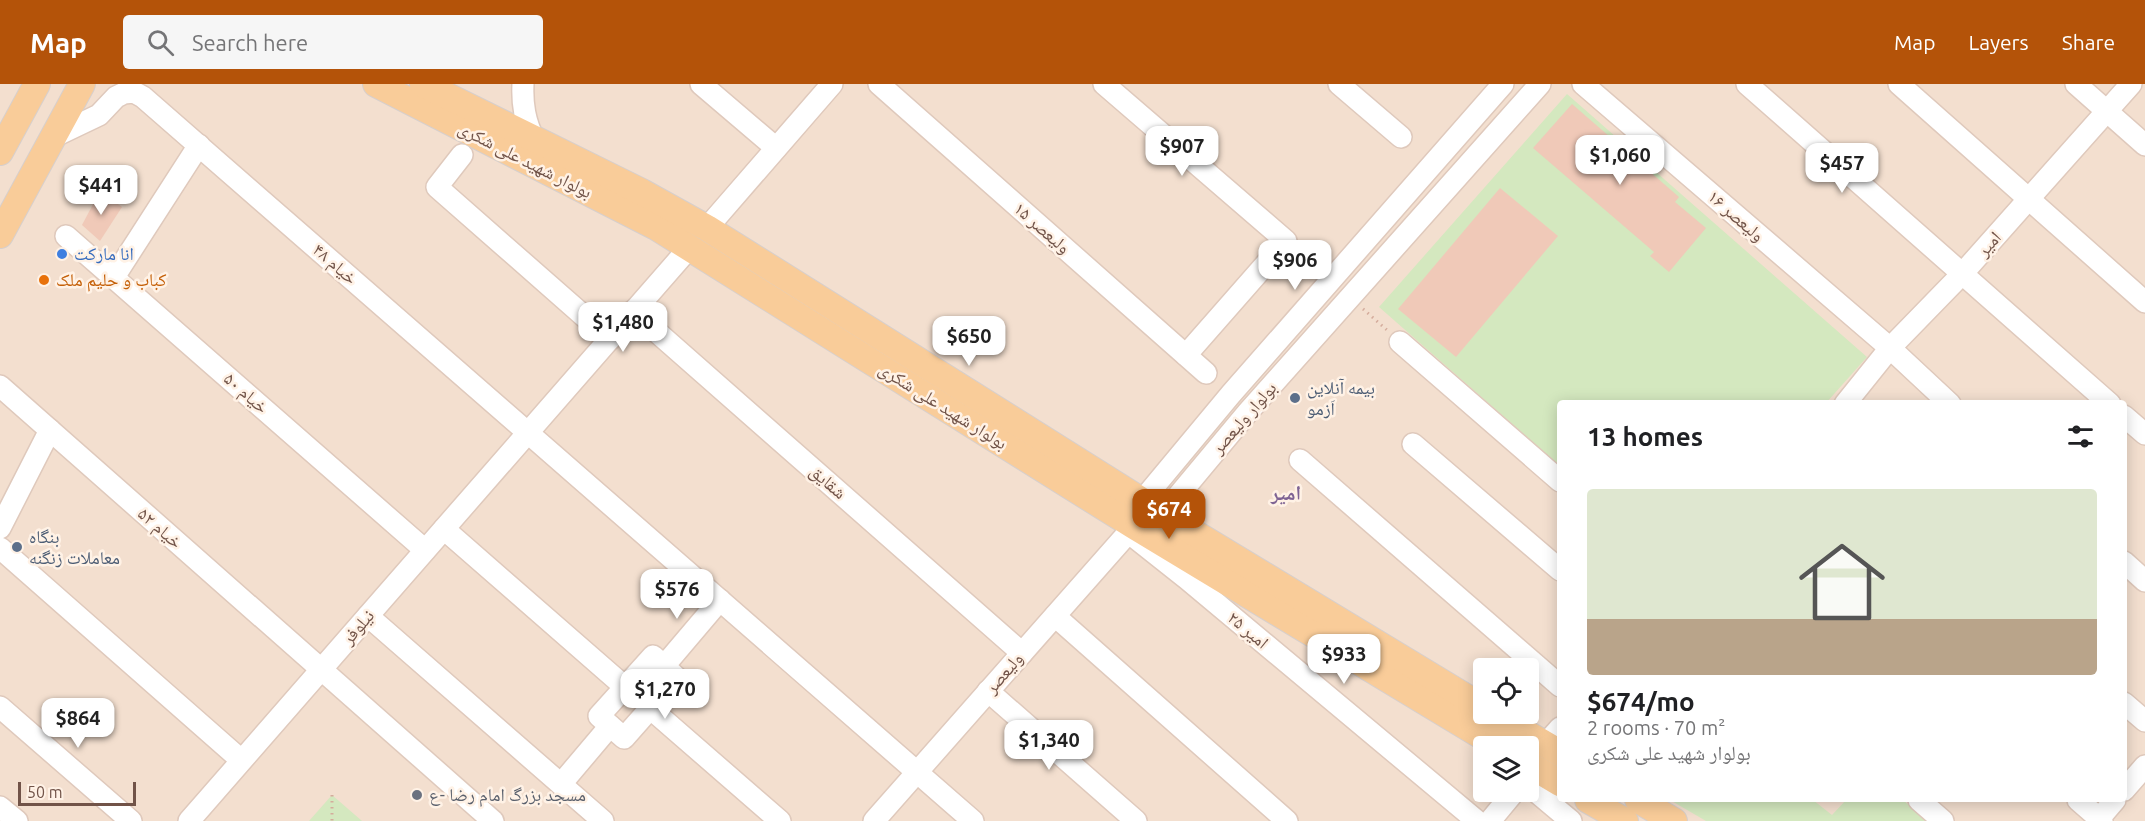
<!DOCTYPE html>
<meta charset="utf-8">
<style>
body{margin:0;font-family:Ubuntu,"Noto Naskh Arabic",sans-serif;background:#f6f6f6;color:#202124;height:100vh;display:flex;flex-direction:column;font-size:22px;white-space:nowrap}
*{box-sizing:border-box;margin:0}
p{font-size:20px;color:#757577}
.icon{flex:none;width:33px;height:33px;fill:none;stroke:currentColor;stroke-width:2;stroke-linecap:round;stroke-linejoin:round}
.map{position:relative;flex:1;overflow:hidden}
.drawer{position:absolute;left:1557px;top:316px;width:570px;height:402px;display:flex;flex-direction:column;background:#fff;border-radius:6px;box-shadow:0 3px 15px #0003}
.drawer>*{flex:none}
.fabs{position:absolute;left:1473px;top:574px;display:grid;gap:12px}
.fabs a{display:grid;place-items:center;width:66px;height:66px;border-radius:6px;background:#fff;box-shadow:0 3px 15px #0003;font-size:30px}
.scale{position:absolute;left:18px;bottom:15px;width:118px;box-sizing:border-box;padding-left:6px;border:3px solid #715348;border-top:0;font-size:16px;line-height:21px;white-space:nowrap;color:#715348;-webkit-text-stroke:4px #fff2e6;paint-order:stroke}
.price{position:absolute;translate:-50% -51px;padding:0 14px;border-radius:12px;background:#fff;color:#222;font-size:20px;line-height:39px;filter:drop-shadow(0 2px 3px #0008)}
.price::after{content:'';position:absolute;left:50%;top:36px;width:18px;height:14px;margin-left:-9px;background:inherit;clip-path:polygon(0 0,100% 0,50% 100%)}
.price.current{background:#b45309;color:#fff}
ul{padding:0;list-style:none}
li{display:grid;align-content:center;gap:12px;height:318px;padding:0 30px}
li+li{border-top:2px solid #e0e0e0}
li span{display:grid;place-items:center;height:186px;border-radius:6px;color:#555}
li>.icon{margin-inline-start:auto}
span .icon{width:108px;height:108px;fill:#fffc;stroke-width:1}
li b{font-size:26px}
h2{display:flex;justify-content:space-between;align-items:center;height:72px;padding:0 30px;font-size:26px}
header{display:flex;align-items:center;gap:36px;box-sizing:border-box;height:84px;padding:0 30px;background:#b45309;color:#fff}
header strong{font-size:28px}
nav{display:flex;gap:33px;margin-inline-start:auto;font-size:21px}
.search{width:420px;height:54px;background:#f6f6f6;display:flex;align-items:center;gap:15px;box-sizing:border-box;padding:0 21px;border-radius:6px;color:#757577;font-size:22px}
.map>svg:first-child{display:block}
.residential{fill:#f3dfcf;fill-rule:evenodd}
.green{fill:#d4e8bf}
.building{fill:#f0c9b8}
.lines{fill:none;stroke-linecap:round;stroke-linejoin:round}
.minor-casing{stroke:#dfc9bc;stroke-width:24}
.major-casing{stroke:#d7cfcc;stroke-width:28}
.path{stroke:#d4ac9c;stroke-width:3;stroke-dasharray:1.5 4.5;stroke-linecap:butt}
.minor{stroke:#fff;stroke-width:21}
.major{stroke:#f9cc99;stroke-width:26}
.shop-dot{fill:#3f7fe0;stroke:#fff2e6;stroke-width:2}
.food-dot{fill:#e8710a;stroke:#fff2e6;stroke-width:2}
.service-dot{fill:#5c6f8a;stroke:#fff2e6;stroke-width:2}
.worship-dot{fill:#6b7280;stroke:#fff2e6;stroke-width:2}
.labels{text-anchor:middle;stroke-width:5;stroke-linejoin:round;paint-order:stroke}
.street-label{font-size:18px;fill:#715348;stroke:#fff2e6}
.shop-label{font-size:18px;fill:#366cbe;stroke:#fff2e6;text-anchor:start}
.food-label{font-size:18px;fill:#c56008;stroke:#fff2e6;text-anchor:start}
.service-label{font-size:18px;fill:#4e5e75;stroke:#fff2e6;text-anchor:start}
.worship-label{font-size:18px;fill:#5b616d;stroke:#fff2e6;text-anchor:start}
.neighbourhood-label{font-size:20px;font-weight:bold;fill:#7f6494;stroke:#fff2e6}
</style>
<header>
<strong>Map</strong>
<div class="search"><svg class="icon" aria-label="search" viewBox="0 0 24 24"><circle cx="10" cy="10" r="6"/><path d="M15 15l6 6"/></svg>Search here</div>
<nav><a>Map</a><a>Layers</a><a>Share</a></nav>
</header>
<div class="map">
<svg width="2145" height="737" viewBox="0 0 2145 737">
<rect width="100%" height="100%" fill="#fbeee0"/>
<path class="residential" d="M0 0H2145V737H0ZM1560 320H2124V716H1560ZM1484 585H1528V630H1484ZM1484 663H1528V708H1484Z"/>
<g class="green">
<path d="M1567 10 1867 273 1826 319 1560 320V382L1379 223Z"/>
<path d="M332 711 362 737H309Z"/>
<path d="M1670 716H1813L1832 731 1846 716H1903L1927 737H1706Z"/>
</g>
<g class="building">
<path d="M1572 20 1679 113 1675 118 1706 144 1669 188 1650 172 1654 168 1533 64Z"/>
<path d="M1500 104 1558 152 1456 273 1398 225Z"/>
<path d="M100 107 122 123 100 157 82 141Z"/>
</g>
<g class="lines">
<defs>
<g id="minor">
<path d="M523 0C522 21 525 37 534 56"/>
<path d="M701 0 776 64"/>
<path d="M879 0 1206 289"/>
<path d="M1104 0 1286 157 1186 271"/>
<path d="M1339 0 1401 53"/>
<path d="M1583 0 1890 264 1950 320"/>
<path d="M1747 0 2110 320"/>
<path d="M1899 0 2145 218"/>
<path d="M2076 0 2145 61"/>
<path d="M53 53 99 31 116 13 124 9 134 8 143 13 973 737"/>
<path d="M462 71 437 103 610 255"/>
<path d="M707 144 832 0"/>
<path d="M66 152 425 466"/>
<path d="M114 193 199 61"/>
<path d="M633 227 1022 569"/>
<path d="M1400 258 1560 397"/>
<path d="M0 302 493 737"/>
<path d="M1845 320 1890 264 1962 190 2131 0"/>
<path d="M2124 332 2145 350"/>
<path d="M1413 360 1560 486"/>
<path d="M1300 376 1560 602"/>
<path d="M1148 436 1163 430 1248 328 1540 0"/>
<path d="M0 444 50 346"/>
<path d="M444 445 625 603"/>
<path d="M1133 452 1186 494 1477 737"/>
<path d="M0 464 241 676"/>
<path d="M2124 478 2145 497"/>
<path d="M368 532 603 737"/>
<path d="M1055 532 1287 737"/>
<path d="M653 572 677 594 624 654 599 632Z"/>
<path d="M664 582 720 516"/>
<path d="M988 607 1136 737"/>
<path d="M2124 619 2145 637"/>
<path d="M0 623 131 737"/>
<path d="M650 624 780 737"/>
<path d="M1545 661 1560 644"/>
<path d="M561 700 610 642"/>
<path d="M1528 701 1571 737"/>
<path d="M2124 706 2145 682"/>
<path d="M1919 716 1943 737"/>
<path d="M2078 716 2102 737"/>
<path d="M0 723 17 737"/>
<path d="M189 737 689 164"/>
<path d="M874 737 1128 449 1134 442 1142 417 1231 310 1503 0"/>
<path d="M1490 737 1514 708"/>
<path d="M2097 737 2115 716"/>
</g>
<g id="major">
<path d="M376 0 656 143 1134 442 1500 663"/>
<path d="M423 0 642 108 707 144 1163 430 1484 624"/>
<path d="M0 68 37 0"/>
<path d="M0 151 82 0"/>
<path d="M1494 630 1560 669"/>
<path d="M1528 680 1560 699"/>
<path d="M1588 716 1625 737"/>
<path d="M1638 716 1674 737"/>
</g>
</defs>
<use href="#minor" class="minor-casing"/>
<use href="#major" class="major-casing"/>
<g class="path">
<path d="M1299 168 1319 185"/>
<path d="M1363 225 1387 246"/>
<path d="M332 711V737"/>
</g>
<use href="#minor" class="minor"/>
<use href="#major" class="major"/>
</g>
<circle class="shop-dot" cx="62" cy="170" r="6"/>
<circle class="food-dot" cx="44" cy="196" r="6"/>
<g class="service-dot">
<circle cx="1295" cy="314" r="6"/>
<circle cx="17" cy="463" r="6"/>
</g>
<circle class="worship-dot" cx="417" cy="711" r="6"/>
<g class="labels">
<g class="street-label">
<text transform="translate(525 76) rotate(27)" y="6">بولوار شهید علی شکری</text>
<text transform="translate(1736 132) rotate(41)" y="6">ولیعصر ۱۶</text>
<text transform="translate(1042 144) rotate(41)" y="6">ولیعصر ۱۵</text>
<text transform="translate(1989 160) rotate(-48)" y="6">امیر</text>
<text transform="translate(335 180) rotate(41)" y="6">خیام ۴۸</text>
<text transform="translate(246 309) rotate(41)" y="6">خیام ۵۰</text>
<text transform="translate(943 322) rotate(32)" y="6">بولوار شهید علی شکری</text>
<text transform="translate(1244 334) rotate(-49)" y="6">بولوار ولیعصر</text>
<text transform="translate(828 398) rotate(41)" y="6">شقایق</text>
<text transform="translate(160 444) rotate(41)" y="6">خیام ۵۲</text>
<text transform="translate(358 543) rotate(-49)" y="6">نیلوفر</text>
<text transform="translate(1248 546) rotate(40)" y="6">امیر ۲۵</text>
<text transform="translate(1004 589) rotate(-49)" y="6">ولیعصر</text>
</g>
<g class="shop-label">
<text x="74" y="176">انا مارکت</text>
</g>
<g class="food-label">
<text x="56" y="202">کباب و حلیم ملک</text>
</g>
<g class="service-label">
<text x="1307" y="310">بیمه آنلاین<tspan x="1307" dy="21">اَزمو</tspan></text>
<text x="29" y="459">بنگاه<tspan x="29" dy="21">معاملات زنگنه</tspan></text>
</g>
<g class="worship-label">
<text x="429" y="717">مسجد بزرگ امام رضا -ع</text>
</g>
<g class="neighbourhood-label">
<text x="1286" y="416">امیر</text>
</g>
</g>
</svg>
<div class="fabs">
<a><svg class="icon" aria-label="locate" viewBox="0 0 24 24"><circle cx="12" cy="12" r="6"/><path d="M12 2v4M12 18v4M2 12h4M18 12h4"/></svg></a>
<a><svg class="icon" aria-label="layers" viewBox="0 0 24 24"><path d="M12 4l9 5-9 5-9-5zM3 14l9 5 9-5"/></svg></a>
</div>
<div class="scale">50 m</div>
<b class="price" style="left:1182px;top:93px">$907</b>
<b class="price" style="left:1620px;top:102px">$1,060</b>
<b class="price" style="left:1842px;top:110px">$457</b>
<b class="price" style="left:101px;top:132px">$441</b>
<b class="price" style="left:1295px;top:207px">$906</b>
<b class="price" style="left:623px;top:269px">$1,480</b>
<b class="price" style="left:969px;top:283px">$650</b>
<b class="price current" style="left:1169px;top:456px">$674</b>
<b class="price" style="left:677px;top:536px">$576</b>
<b class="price" style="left:1344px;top:601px">$933</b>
<b class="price" style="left:665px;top:636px">$1,270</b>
<b class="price" style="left:78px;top:665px">$864</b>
<b class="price" style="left:1049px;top:687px">$1,340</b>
<section class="drawer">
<h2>13 homes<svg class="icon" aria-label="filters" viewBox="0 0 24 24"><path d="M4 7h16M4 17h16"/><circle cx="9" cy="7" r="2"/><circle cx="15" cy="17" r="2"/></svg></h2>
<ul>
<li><span style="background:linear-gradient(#dfe7d0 70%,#b9a48a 0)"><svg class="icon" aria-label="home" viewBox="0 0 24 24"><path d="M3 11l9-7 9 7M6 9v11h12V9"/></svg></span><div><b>$674/mo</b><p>2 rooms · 70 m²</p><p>بولوار شهید علی شکری</p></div></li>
</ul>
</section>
</div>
